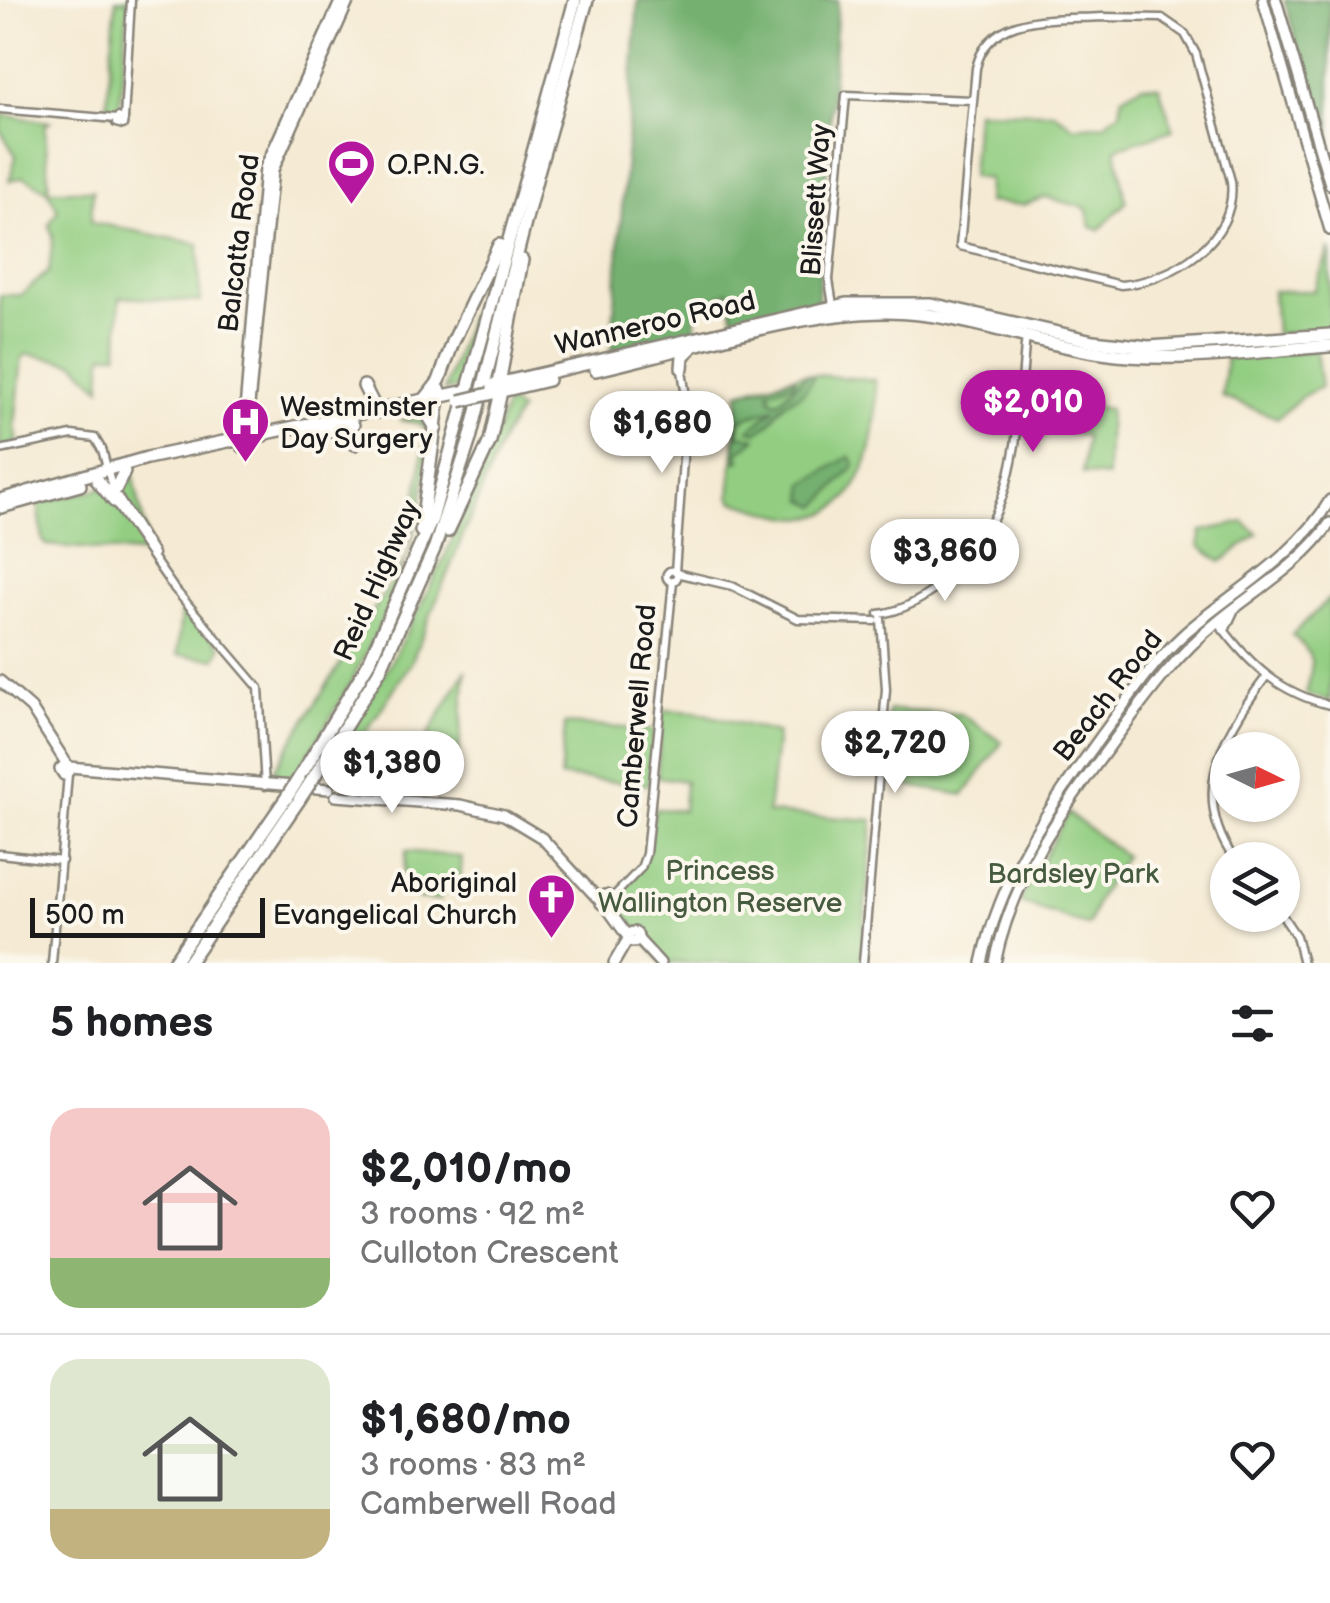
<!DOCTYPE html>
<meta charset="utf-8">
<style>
body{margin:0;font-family:"Balsamiq Sans",sans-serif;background:#f2f2f2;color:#202124;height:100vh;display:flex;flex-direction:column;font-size:38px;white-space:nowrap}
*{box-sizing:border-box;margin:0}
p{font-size:32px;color:#757577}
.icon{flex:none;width:55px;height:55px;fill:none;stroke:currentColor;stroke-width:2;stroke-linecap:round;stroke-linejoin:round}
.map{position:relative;height:963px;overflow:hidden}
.side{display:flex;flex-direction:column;background:#fff;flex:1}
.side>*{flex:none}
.needle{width:65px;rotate:95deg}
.fabs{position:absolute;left:1210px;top:732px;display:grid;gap:20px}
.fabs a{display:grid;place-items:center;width:90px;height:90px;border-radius:50%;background:#fff;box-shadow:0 2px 8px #0004;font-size:50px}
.scale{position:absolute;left:30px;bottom:25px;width:235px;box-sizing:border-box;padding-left:10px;border:5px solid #1c1c1c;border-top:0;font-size:28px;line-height:35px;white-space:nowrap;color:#1c1c1c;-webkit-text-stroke:8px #fbf7ec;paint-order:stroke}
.price{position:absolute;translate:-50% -85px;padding:0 22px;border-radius:35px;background:#fff;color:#222;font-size:32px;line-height:65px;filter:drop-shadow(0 2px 5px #0008)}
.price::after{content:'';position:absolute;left:50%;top:60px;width:30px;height:22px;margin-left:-15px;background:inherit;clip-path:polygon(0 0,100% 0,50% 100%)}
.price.active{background:#b5179e;color:#fff}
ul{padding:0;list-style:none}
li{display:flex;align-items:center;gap:30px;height:250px;padding:0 50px}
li+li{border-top:2px solid #e0e0e0}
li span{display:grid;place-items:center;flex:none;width:280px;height:200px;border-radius:30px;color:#555}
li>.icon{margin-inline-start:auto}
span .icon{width:120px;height:120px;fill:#fffc;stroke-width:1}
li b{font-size:42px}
h2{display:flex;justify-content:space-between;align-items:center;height:120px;padding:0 50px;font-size:42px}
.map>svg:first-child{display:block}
.green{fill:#92cd81;stroke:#57744e;stroke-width:2.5}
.forest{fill:#75b06f;stroke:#486646;stroke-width:2.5}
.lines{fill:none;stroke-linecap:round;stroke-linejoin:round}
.minor-casing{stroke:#888378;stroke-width:11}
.major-casing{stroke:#888378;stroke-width:14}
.highway-casing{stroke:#888378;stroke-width:16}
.minor{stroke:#fff;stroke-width:6}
.major{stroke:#fff;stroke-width:9}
.highway{stroke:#fff;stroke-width:11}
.highway-bridge-casing{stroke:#888378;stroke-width:16;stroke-linecap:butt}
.highway-bridge{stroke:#fff;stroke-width:11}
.labels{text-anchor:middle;stroke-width:8;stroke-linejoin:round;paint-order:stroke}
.poi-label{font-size:28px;fill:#1c1c1c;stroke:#fbf7ec;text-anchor:start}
.street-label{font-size:28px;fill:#1c1c1c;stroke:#fbf7ec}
.park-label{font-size:28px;fill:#455a3f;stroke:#fbf7ec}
</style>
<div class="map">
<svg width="1330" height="963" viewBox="0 0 1330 963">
<rect width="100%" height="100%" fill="#fbf7ec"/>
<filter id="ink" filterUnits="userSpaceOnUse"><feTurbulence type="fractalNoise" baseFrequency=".01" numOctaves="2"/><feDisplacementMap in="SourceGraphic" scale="20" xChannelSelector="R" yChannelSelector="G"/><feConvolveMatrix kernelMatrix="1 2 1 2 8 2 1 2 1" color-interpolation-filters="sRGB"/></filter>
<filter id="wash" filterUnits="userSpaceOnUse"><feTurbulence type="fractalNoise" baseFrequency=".0048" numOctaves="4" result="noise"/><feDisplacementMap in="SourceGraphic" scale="40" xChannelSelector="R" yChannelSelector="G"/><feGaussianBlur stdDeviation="2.25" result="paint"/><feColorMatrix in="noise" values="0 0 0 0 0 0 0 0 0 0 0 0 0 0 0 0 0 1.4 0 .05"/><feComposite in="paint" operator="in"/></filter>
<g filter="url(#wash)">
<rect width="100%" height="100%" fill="#f5ead3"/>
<g class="green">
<path d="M116 0H129L119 111 106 112Z"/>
<path d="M1142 85 1159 86 1173 130 1116 148 1126 202 1099 230 1091 227 1086 208 1046 197 1023 205 987 202 988 179 971 177 976 111 1054 112 1074 127 1104 124 1120 112 1122 97Z"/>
<path d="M3 115 50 122 45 126 49 190H93L91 222 199 244 200 302 120 297 118 354H103L101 388 75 363 27 354 22 358 15 426 18 442 0 447V295H21L49 271 53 236 49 225 58 210 47 190 24 177 9 181 16 156 0 130Z"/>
<path d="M1330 247V329L1276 334 1273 291H1314Z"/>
<path d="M490 279 466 386 444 391 468 319Z"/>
<path d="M1316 350 1321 387 1301 397 1278 418 1222 397 1226 358Z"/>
<path d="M803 374 875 380C880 425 869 501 818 516 794 523 757 508 733 501L730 496 739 392Z"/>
<path d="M507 402 520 411 504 435 411 663 355 749 323 773C398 659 463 531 507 402Z"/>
<path d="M1072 403 1109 409 1107 477 1082 474 1086 436 1066 433Z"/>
<path d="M414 417 425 420C433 436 427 462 425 480 409 593 350 685 293 781L269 778 408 555 426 431 421 424 400 420Z"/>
<path d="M133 473 150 554 47 545 43 541 38 502 99 489Z"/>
<path d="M1244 522 1258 534 1221 562 1199 546 1202 531Z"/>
<path d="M1330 598V701L1306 694C1313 665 1317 655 1292 635Z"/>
<path d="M182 605 221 647 216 659 177 655Z"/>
<path d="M466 670 459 752 455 753 427 737Z"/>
<path d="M663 710 696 712 777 733 768 813 873 820 861 963H663L610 899C646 866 649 857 654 809L683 810 685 781 657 777Z"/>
<path d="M889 710 961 714 1002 742 964 795 883 782Z"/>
<path d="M565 724 654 730 649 785 560 777Z"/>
<path d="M1068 813 1125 856 1099 896 1088 926 1019 902Z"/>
<path d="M406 851 462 857 459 894 440 892 439 901 418 899 419 891 402 889Z"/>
</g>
<g class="forest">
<path d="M638 0H838L818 301 734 320 728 291 715 299 697 298 695 330 611 351Z"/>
<path d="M1284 0H1330V155Z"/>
<path d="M807 374 813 377C802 402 793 392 780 409 772 419 771 425 757 432L749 430 775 408 739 420 738 435 756 438 738 453 740 460 734 461 739 393 796 377 793 384 769 391 772 400 778 402Z"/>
<path d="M850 456 855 465 818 506 805 500 804 484Z"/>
</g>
</g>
<g filter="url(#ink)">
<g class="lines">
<defs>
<g id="minor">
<path d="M1102 17 1162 18 1185 34 1196 54 1231 181C1238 240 1172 281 1121 285L960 246 976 68C989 11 1057 20 1102 17Z"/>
<path d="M0 109 117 119"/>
<path d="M118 117 124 119 123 125 116 123Z"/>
<path d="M124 119 131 0"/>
<path d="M833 305 829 280 846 95 972 100"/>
<path d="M102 449 117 506 173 587 259 688 265 786"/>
<path d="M0 450 72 435 95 438 103 452"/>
<path d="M118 497 154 554"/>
<circle cx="672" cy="576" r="5.5"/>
<path d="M675 572 687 404 682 370"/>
<path d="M676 573 732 586 798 619 875 621"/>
<path d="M879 614C904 611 928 596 947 579 1021 516 1017 424 1026 335"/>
<path d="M1221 626C1251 666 1280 693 1330 705"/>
<path d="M0 854 62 861"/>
<path d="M1235 860C1188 795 1223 733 1266 677"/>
<path d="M610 900 641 868 646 854 673 581"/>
<path d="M1282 915 1296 936 1303 963"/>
<path d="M52 963 68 774"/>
<path d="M863 963 886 689 881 619"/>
</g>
<g id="major">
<path d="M1263 0 1330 230"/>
<path d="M1276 0 1330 184"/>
<path d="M248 414 273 170 349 0"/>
<path d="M242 447 265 168 341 0"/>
<path d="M1224 629 1232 612"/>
<path d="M0 681 31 708 68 766"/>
<path d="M65 765 70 770 64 775 60 769Z"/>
<path d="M69 767 329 789"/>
<path d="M336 796 460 805 504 815 542 838 600 901"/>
<circle cx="605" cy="900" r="5"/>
<path d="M605 905 628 937"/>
<circle cx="633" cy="937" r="5"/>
<path d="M638 939 660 963"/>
<path d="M614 963 628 939"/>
<path d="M982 963C1001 874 1050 807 1102 735 1128 700 1152 663 1184 634 1233 591 1296 558 1330 500"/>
<path d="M995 963C1012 878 1061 812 1112 743 1144 700 1174 657 1216 623 1254 591 1301 565 1330 523"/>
</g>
<g id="highway">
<path d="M682 368 683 356 691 348"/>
<path d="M596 370C687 350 792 312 886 312 961 312 1029 343 1102 353 1177 364 1255 351 1330 346"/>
<path d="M364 386 377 412"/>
<path d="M484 387 846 304H931L1093 341 1149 347 1330 335"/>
<path d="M498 389 522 260"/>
<path d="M489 394 548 380"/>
<path d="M426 398 439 381 453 342 499 245"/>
<path d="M249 410 252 429 264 435"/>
<path d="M419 410 428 415 436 428"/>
<path d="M346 427 355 444"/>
<path d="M308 435 353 425"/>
<path d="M232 441 242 423"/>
<path d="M97 480 114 501"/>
<path d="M115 490 124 472"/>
<path d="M0 500 147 458 462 392"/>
<path d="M1 507 80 485"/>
<path d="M421 531 440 390"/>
<path d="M448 531 490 441 500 396 494 388"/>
<path d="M299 778 368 664 432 519 575 0"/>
<path d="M312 780 380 670 435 547 470 439 538 172 587 0"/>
<path d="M173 963 287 797"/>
<path d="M188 963 299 800"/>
</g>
</defs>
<use href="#minor" class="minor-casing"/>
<use href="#major" class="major-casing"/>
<use href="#highway" class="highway-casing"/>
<use href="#minor" class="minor"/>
<use href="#major" class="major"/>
<use href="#highway" class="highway"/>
<defs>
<g id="highway-bridge">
<path d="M460 401 489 394"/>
<path d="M287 797 299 778"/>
<path d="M299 800 312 780"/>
</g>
</defs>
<use href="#highway-bridge" class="highway-bridge-casing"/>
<use href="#highway-bridge" class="highway-bridge"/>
</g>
</g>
<defs>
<symbol id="stadium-pin" viewBox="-11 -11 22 30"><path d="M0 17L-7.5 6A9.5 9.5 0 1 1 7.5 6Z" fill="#b5179e" stroke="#fbf7ec"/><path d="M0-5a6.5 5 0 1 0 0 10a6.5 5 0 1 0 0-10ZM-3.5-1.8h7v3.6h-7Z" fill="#fff"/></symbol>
<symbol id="hospital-pin" viewBox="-11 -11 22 30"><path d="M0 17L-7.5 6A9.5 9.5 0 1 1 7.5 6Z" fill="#b5179e" stroke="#fbf7ec"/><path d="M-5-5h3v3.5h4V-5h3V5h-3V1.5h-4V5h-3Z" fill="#fff"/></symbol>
<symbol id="church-pin" viewBox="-11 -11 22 30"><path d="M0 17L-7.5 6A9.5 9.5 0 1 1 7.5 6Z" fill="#b5179e" stroke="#fbf7ec"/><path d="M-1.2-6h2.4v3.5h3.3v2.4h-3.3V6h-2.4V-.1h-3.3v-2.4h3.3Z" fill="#fff"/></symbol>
</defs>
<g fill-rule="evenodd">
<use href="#stadium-pin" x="324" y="136" width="55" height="75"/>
<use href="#hospital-pin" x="218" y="394" width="55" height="75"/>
<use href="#church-pin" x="524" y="870" width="55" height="75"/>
</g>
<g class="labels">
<g class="poi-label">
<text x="387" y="174">O.P.N.G.</text>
<text x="280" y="416">Westminster<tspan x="280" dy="32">Day Surgery</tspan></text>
<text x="517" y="892" text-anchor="end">Aboriginal<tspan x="517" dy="32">Evangelical Church</tspan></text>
</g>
<g class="street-label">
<text transform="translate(815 200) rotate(-86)" y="10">Blissett Way</text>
<text transform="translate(238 243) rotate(-83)" y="10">Balcatta Road</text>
<text transform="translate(655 322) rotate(-13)" y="10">Wanneroo Road</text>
<text transform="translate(376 580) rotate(-66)" y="10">Reid Highway</text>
<text transform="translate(1107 695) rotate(-52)" y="10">Beach Road</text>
<text transform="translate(636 716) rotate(-85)" y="10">Camberwell Road</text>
</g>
<g class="park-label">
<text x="720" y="880">Princess<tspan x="720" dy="32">Wallington Reserve</tspan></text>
<text x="1073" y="883">Bardsley Park</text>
</g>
</g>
</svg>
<div class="fabs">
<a><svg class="needle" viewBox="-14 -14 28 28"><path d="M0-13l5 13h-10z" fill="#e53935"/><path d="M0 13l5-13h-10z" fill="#757577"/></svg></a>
<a><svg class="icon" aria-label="layers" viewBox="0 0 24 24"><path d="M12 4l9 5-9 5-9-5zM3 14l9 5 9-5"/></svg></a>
</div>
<div class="scale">500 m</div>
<b class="price active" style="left:1033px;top:455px">$2,010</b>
<b class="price" style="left:662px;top:476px">$1,680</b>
<b class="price" style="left:945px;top:604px">$3,860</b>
<b class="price" style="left:895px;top:796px">$2,720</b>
<b class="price" style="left:392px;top:816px">$1,380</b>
</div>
<section class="side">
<h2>5 homes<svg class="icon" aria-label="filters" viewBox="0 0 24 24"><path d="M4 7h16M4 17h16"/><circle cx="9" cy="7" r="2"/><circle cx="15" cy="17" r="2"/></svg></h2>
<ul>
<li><span style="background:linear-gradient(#f6c9c9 75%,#8fb573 0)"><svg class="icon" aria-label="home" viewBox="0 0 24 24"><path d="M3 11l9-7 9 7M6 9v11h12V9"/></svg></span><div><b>$2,010/mo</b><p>3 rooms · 92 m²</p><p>Culloton Crescent</p></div><svg class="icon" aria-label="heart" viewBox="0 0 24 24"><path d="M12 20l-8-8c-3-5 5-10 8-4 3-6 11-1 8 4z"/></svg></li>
<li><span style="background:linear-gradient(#dfe7d0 75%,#c2b280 0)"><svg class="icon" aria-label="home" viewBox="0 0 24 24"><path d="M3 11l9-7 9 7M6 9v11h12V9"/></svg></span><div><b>$1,680/mo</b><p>3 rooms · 83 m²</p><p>Camberwell Road</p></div><svg class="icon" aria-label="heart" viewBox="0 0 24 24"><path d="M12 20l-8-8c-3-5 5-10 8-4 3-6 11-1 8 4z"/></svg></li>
</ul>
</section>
